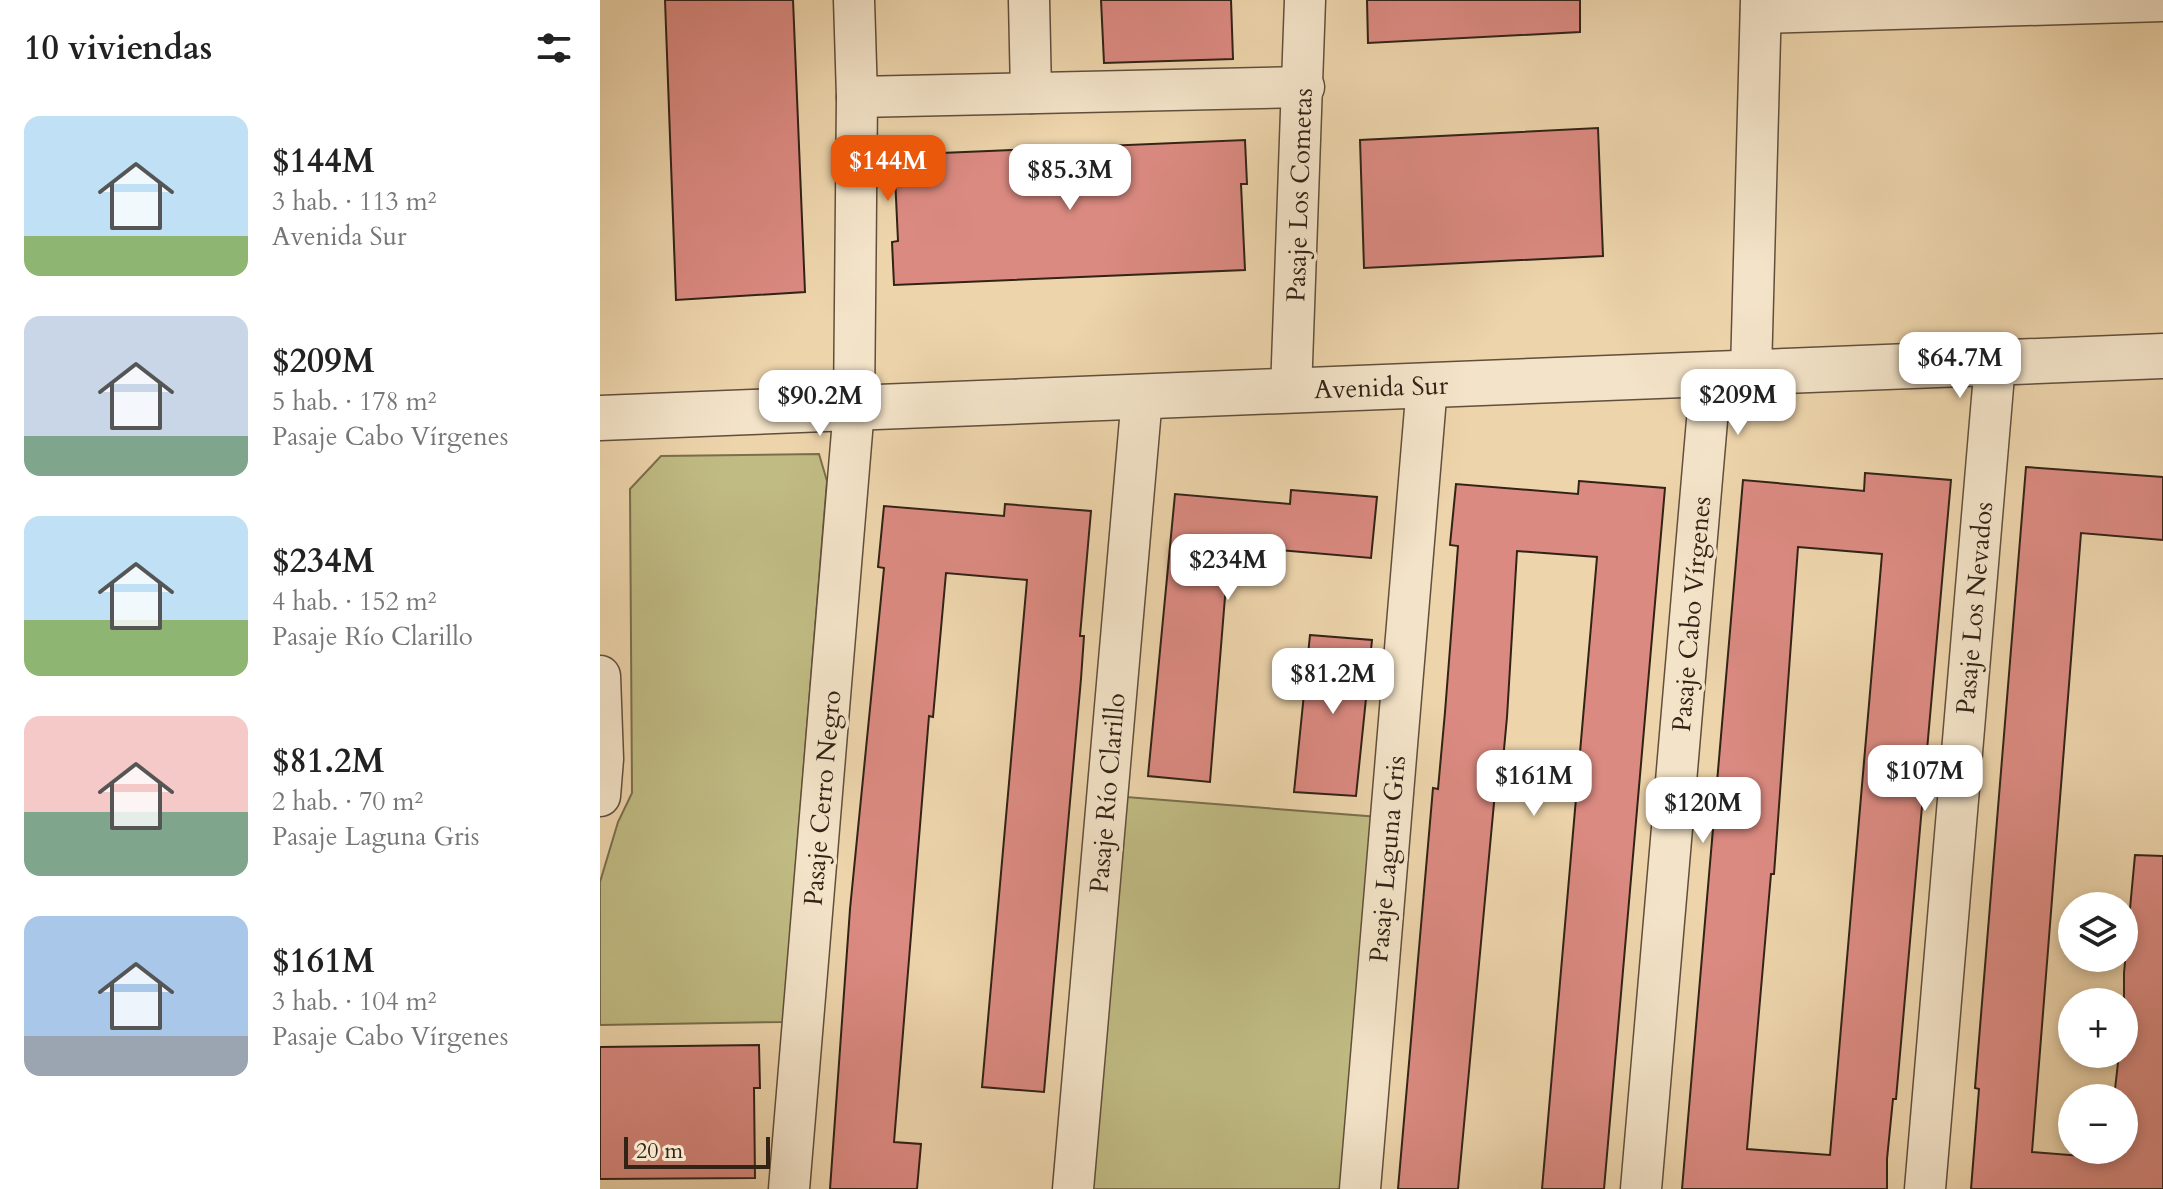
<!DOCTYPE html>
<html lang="es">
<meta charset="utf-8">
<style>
body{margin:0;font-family:Cardo,serif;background:#f2f2f2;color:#222;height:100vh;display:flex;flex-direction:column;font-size:30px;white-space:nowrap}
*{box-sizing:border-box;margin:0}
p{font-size:26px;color:#767676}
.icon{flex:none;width:44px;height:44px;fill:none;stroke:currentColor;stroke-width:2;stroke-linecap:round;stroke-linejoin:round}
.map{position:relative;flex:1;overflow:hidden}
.drawer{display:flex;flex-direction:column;background:#fff;width:600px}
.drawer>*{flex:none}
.buttons{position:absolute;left:1458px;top:892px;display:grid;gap:16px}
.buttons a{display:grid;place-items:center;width:80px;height:80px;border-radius:50%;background:#fff;box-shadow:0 4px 12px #0003;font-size:40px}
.scale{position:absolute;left:24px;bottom:20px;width:146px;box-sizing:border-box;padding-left:8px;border:4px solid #322317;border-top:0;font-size:22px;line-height:28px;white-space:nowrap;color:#322317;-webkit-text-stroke:6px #f3e3c8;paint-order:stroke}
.price{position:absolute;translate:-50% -68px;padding:0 18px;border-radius:16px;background:#fff;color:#222;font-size:26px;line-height:52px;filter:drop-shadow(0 2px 4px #0008)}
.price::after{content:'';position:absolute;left:50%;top:48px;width:24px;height:18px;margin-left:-12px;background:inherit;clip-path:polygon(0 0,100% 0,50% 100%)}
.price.on{background:#ea580c;color:#fff}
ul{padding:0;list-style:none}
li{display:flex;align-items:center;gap:24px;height:200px;padding:0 24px}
li span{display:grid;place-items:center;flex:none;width:224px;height:160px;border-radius:16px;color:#555}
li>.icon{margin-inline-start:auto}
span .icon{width:96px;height:96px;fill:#fffc;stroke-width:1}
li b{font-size:34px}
h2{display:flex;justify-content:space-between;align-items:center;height:96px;padding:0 24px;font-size:34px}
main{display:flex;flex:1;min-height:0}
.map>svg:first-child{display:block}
.green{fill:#c0bb83;stroke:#796f4d;stroke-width:2}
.building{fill:#db8a81;stroke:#322317;stroke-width:2;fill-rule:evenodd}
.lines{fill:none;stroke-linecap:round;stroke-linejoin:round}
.minor-casing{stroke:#614f3c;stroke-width:43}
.tertiary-casing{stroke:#614f3c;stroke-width:47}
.minor{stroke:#f3e3c8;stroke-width:40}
.tertiary{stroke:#f3e3c8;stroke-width:44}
.labels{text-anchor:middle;stroke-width:7;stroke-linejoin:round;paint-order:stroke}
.street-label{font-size:26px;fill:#322317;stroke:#f3e3c8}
</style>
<main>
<section class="drawer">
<h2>10 viviendas<svg class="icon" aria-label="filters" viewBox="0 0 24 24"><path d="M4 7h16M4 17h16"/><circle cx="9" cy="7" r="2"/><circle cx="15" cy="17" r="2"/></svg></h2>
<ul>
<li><span style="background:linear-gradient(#bfe0f5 75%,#8fb573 0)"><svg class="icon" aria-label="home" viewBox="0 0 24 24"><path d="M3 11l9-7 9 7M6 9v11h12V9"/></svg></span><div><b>$144M</b><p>3 hab. · 113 m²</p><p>Avenida Sur</p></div></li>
<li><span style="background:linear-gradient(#c9d6e8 75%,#7fa58c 0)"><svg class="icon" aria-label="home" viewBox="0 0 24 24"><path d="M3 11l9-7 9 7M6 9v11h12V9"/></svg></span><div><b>$209M</b><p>5 hab. · 178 m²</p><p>Pasaje Cabo Vírgenes</p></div></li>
<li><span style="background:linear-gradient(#bfe0f5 65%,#8fb573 0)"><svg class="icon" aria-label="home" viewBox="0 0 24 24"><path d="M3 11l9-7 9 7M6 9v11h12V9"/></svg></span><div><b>$234M</b><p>4 hab. · 152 m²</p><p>Pasaje Río Clarillo</p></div></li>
<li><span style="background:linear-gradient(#f6c9c9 60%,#7fa58c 0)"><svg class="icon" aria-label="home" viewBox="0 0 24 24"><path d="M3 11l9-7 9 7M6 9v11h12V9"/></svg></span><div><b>$81.2M</b><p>2 hab. · 70 m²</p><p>Pasaje Laguna Gris</p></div></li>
<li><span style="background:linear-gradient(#a9c7e8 75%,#9aa5b1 0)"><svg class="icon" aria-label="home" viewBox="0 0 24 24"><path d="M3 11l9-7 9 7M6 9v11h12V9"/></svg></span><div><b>$161M</b><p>3 hab. · 104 m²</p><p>Pasaje Cabo Vírgenes</p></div></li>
</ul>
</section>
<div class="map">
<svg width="1563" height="1189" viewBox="0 0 1563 1189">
<rect width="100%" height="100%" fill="#edd4ab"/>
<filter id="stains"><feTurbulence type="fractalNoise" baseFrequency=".0025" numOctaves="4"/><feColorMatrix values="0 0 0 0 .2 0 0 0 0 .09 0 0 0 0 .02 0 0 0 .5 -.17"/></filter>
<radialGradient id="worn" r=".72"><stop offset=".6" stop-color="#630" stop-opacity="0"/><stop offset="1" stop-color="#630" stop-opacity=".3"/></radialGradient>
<g class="green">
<path d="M219 454 227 481 183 1022 0 1025V882L18 822 32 793 30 489 61 456Z"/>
<path d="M526 797 779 817 747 1189H492Z"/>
</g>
<g class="building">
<path d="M65 0H193L205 292 76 300Z"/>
<path d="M501 0H631L633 59 504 63Z"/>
<path d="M767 0H980V32L768 43Z"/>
<path d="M998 128 1003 256 764 268 760 140Z"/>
<path d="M645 140 647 184H641L645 270 294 285 292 242 298 241 294 155Z"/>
<path d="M1426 467 1563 477V540L1481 533 1432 1152 1507 1158V1150H1524V1098H1514L1519 1054H1524V973L1535 855 1563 856V1189H1371L1379 1089 1375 1088Z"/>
<path d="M1265 473 1351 480 1296 1099H1293L1287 1159V1189H1082L1143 480 1264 491ZM1198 547 1282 554 1230 1155 1147 1149 1171 874H1174Z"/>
<path d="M979 481 1065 488 1004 1189H942L997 557 917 551 907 717 903 760H898L858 1189H798L833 788 838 789 845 712 858 546 850 545 856 484 978 494Z"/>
<path d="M691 490 777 497 771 558 656 548 655 563 628 560 610 782 548 776 575 494 690 504Z"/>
<path d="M405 504 491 511 480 636H484L481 679 444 1092 382 1087 427 580 346 573 333 717 329 716 294 1142 321 1144 317 1189H230L250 909 284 568 278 567 284 506 404 516Z"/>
<path d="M710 635 772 640 756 796 694 792Z"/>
<path d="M159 1045 160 1088H154L155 1178 0 1179V1047Z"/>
</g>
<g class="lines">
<defs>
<g id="minor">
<path d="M429 0 431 93"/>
<path d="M1161 13 1563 1"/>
<path d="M257 97 704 87"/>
<path d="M1151 372 1161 0"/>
<path d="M691 391 705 0"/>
<path d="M0 676 3 759 0 796"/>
<path d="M189 1189 254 408 257 97 254 0"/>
<path d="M473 1189 542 397"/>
<path d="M760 1189 827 385"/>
<path d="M1041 1189 1111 374"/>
<path d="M1325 1189 1395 363"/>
</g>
<path id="tertiary" d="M0 418 1563 356"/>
</defs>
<use href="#minor" class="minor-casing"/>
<use href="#tertiary" class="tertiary-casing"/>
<use href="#minor" class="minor"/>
<use href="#tertiary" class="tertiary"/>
</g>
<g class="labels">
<g class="street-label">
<text transform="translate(699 195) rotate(-88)" y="9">Pasaje Los Cometas</text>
<text transform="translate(781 387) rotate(-2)" y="9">Avenida Sur</text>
<text transform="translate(1374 608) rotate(-85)" y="9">Pasaje Los Nevados</text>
<text transform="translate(1091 614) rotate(-85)" y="9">Pasaje Cabo Vírgenes</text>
<text transform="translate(507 793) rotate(-85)" y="9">Pasaje Río Clarillo</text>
<text transform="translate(222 798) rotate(-85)" y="9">Pasaje Cerro Negro</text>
<text transform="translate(787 859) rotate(-85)" y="9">Pasaje Laguna Gris</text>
</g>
</g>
<rect width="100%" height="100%" filter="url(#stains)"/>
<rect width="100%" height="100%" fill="url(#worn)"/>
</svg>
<div class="buttons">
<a><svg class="icon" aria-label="layers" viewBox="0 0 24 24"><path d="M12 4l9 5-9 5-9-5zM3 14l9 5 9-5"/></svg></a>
<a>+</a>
<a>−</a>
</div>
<div class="scale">20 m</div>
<b class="price on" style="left:288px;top:203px">$144M</b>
<b class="price" style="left:470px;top:212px">$85.3M</b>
<b class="price" style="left:1360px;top:400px">$64.7M</b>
<b class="price" style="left:1138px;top:437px">$209M</b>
<b class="price" style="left:220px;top:438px">$90.2M</b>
<b class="price" style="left:628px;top:602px">$234M</b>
<b class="price" style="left:733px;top:716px">$81.2M</b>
<b class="price" style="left:1325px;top:813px">$107M</b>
<b class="price" style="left:934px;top:818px">$161M</b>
<b class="price" style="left:1103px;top:845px">$120M</b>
</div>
</main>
